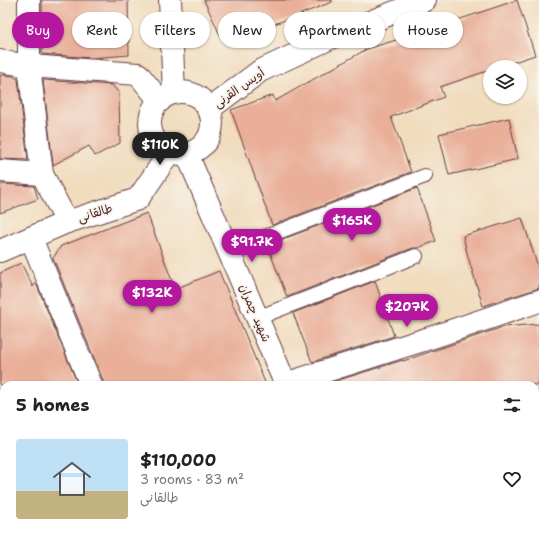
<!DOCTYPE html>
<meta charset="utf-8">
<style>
body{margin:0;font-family:"Shantell Sans","Playpen Sans Arabic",sans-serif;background:#f6f6f6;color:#222;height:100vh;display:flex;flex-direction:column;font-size:15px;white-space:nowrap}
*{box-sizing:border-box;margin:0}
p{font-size:13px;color:#767676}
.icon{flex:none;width:22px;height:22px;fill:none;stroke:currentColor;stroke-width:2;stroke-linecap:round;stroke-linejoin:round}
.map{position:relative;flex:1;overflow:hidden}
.drawer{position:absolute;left:0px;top:381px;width:539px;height:156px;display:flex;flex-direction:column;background:#fff;border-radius:12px 12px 0 0;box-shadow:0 1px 3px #0004}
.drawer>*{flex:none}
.hud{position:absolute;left:12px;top:12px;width:515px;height:36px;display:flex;gap:8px}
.tools{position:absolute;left:483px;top:60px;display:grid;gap:8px}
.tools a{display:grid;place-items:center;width:44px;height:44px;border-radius:50%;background:#fff;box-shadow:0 1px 3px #0004;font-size:20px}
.price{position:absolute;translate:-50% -34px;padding:0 9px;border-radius:14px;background:#b5179e;color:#fff;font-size:13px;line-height:26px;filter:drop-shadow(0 1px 2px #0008)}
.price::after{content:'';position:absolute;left:50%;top:24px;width:12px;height:9px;margin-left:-6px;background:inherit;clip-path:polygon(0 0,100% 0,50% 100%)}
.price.active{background:#222;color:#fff}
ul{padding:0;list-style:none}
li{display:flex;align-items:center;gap:12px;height:100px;padding:0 16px}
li+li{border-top:1px solid #e0e0e0}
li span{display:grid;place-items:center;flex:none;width:112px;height:80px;border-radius:4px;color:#555}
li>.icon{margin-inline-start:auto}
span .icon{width:48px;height:48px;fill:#fffc;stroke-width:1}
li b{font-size:17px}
h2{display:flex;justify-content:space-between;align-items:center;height:48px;padding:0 16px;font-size:17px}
.tag{padding:0 14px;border-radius:18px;background:#fff;box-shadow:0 1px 3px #0004;font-size:14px;line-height:36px}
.tag.active{background:#b5179e;color:#fff}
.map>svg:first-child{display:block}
.building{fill:#e9af99}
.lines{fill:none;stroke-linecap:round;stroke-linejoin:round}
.lane-casing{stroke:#633b41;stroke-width:16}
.street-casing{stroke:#633b41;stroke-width:24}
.secondary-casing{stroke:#633b41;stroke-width:24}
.lane{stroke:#fff;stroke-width:14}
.street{stroke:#fff;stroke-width:22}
.secondary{stroke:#fff;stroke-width:22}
.labels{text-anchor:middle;stroke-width:3.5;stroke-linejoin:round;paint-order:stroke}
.street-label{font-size:12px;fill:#4a1f2b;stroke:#f7f3e8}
</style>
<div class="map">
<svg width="539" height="537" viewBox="0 0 539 537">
<rect width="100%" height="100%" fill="#f7f3e8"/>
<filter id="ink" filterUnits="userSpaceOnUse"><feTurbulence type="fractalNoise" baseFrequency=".025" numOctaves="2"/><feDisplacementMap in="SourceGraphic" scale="8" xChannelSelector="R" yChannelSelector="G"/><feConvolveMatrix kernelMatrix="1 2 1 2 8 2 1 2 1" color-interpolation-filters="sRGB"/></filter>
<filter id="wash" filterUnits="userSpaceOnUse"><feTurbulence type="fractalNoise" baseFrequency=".012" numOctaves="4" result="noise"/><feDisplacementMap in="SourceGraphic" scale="16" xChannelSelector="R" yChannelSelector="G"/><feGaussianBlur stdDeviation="0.9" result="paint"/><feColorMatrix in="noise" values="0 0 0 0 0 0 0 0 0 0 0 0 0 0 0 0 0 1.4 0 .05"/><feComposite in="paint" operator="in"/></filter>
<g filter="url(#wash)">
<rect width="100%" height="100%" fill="#f1dcbe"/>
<g id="blocks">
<g class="building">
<path d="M42 0H128L129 55 92 58 42 54Z"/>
<path d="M204 0H332V2L264 28 221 37Z"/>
<path d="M517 0 535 55 499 67H490V70L440 87 444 97 391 117 411 172 272 225 231 110 273 95 275 101 367 49 422 32Z"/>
<path d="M0 75 13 76 18 79 28 160 0 159Z"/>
<path d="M43 80 112 85 119 93 120 143 95 156 89 146 53 165Z"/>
<path d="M509 118 518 159 449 175 439 134Z"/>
<path d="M0 184 34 186 38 199 0 213Z"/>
<path d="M417 188 436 241 418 248H413L287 297 268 247 278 243V241Z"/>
<path d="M147 213 175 289 219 271 266 385H103V380L53 258 61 246Z"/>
<path d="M522 218 539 270V288L483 306 468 257 463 236Z"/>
<path d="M21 263 33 287 36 283 78 385H0V273Z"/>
<path d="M375 281 394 336 312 362 293 313Z"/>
<path d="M539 324V385H323L403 360V361L503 327Z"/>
</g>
</g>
</g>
<g filter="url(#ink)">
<use href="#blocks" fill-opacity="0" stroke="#633b41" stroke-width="1"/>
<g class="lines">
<defs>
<g id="lane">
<path d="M228 251 425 176"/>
<path d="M257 318 416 256"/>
<path d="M453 537 462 533"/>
</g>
<g id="street">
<path d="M29 0V66L42 174 67 222"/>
<path d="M0 61 29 66 138 74 160 101"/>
<path d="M0 171 42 174"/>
<path d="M31 238 91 385"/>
<path d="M285 384 439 335 539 301"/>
<path d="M0 445 4 444"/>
<path d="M153 533 155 537"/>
<path d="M53 537 63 533"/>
</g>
<g id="secondary">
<path d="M170 0 174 93"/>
<circle cx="181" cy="123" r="31"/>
<path d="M208 110 260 71 335 36 425 0"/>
<path d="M187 154 286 385"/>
<path d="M0 251 67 222 138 199 170 152"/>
<path d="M349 533 350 537"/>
</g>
</defs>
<use href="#lane" class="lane-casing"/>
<use href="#street" class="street-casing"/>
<use href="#secondary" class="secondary-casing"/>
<use href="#lane" class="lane"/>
<use href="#street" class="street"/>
<use href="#secondary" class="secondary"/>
</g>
</g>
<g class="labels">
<g class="street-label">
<text transform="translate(239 88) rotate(-35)" y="4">أویس القرنی</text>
<text transform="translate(95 213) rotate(-18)" y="4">طالقانی</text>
<text transform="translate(255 313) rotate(67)" y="4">شهید چمران</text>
</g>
</g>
</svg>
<div class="tools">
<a><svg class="icon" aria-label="layers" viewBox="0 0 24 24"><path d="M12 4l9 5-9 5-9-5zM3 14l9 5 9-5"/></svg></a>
</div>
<b class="price active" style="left:160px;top:166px">$110K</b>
<b class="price" style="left:352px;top:242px">$165K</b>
<b class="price" style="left:252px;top:263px">$91.7K</b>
<b class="price" style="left:152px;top:314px">$132K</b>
<b class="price" style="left:407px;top:328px">$207K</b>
<div class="hud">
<a class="tag active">Buy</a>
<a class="tag">Rent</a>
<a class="tag">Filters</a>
<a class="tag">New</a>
<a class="tag">Apartment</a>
<a class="tag">House</a>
</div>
<section class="drawer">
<h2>5 homes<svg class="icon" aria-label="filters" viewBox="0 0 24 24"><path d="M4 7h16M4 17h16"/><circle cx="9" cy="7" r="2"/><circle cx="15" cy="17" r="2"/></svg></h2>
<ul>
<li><span style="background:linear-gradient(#bfe0f5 65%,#c2b280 0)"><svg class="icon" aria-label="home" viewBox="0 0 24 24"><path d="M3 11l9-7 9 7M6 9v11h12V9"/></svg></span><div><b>$110,000</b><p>3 rooms · 83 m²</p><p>طالقانی</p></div><svg class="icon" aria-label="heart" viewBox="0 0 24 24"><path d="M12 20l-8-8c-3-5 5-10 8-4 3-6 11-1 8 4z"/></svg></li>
</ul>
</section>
</div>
